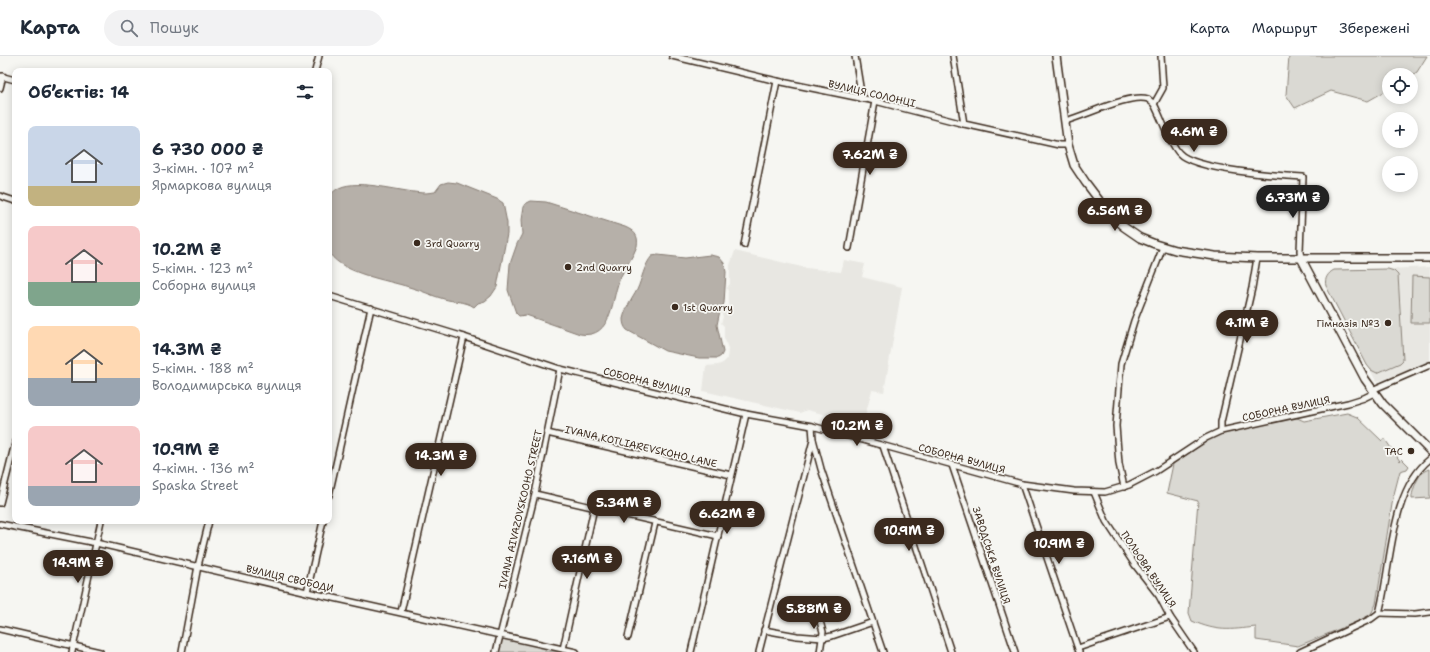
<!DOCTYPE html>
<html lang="uk">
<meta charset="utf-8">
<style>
body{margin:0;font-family:"Shantell Sans",sans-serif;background:#f2f2f3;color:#1f2937;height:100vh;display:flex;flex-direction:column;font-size:15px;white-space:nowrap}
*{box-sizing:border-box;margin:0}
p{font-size:13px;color:#747a83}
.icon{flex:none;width:22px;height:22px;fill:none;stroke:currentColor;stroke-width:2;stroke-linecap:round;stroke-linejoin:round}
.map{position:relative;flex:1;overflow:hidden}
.sheet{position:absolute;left:12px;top:12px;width:320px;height:456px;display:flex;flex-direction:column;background:#fff;border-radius:8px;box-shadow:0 2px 10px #0003}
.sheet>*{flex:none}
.buttons{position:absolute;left:1382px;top:12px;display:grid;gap:8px}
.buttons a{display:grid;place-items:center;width:36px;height:36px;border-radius:50%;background:#fff;box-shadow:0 2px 10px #0003;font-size:20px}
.price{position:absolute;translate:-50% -34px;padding:0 9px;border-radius:14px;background:#3b2a1e;color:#fff;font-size:13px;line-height:26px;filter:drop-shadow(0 1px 2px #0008)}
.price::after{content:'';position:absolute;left:50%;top:24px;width:12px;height:9px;margin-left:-6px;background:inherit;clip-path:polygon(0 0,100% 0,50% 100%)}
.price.on{background:#222;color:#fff}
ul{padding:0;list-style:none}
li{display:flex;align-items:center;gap:12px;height:100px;padding:0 16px}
li span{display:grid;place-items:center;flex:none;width:112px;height:80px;border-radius:8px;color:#555}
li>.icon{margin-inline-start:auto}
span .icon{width:48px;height:48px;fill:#fffc;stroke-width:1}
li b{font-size:17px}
h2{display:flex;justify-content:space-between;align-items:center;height:48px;padding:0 16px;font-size:17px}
header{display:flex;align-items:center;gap:24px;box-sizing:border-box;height:56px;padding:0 20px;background:#fff;border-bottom:1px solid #e0e1e3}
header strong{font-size:19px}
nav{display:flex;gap:22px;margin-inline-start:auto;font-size:14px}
.search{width:280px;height:36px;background:#f2f2f3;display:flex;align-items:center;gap:10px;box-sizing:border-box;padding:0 14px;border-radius:22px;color:#747a83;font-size:15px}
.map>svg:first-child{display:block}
.built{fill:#e8e7e2}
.green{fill:#dad9d3;stroke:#8a8278}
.water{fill:#b6b0a9;stroke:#857a71}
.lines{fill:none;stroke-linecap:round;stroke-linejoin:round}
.street-casing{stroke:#3b2a1e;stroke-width:8}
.secondary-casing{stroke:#3b2a1e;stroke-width:10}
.street{stroke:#f6f6f2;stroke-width:5}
.secondary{stroke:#f6f6f2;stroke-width:7}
.poi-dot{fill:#3b2a1e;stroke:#f6f6f2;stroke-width:1.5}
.labels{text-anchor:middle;stroke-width:3.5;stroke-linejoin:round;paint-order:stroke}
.street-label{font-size:10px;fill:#3b2a1e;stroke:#f6f6f2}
.poi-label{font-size:10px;fill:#3b2a1e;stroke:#f6f6f2;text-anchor:start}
</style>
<header>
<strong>Карта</strong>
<div class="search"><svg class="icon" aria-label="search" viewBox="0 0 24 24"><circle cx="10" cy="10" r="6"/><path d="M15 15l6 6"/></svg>Пошук</div>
<nav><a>Карта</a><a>Маршрут</a><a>Збережені</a></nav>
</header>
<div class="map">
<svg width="1430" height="596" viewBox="0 0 1430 596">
<rect width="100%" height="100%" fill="#f6f6f2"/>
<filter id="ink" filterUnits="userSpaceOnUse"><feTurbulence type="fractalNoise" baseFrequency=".025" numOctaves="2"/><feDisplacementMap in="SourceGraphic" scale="8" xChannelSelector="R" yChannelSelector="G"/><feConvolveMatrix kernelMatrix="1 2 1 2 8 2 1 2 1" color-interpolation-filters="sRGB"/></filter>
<g filter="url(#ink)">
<g class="built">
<path d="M735 195 806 212 841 216 844 204 865 208 862 221 902 231 884 336 872 334 863 368 807 354 800 357 703 335 706 310 718 309 723 307 727 303 728 293 724 281V270L721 267 723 261 722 258 728 249V235L727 232 730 228V209Z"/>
<path d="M1430 211V305L1384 324 1376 325 1326 230V222L1331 215 1338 214 1388 213Z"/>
</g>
<g class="green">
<path d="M1289 0H1427L1417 16 1411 20 1389 19V33L1368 45 1331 35 1295 52 1286 39Z"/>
<path d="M1388 213 1394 215 1398 219 1403 304 1400 307 1377 317 1371 314 1367 309 1326 230C1324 223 1328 217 1334 214Z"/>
<path d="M1412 220 1430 221V267H1411Z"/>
<path d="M1347 357 1357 361 1382 385 1384 382 1400 405 1402 403 1409 410 1407 413 1400 415 1393 442 1376 548 1371 558 1359 565 1298 590 1256 584V571C1229 574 1218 576 1192 565L1189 557 1198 445 1167 437 1173 408 1216 379 1295 361 1304 365Z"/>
<path d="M1430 413V442L1412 443C1411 437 1417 423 1421 418 1424 416 1427 414 1430 413Z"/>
<path d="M501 580 574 596H497Z"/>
</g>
<g class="water">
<path d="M448 126 457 127 497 143 503 147 507 167V178L497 231 491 240 485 245 478 247 474 251C466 245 454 246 444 243 432 240 421 234 409 231 387 224 344 218 330 198L329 140C332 137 335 134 339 132 359 122 404 137 426 137L435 136 441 128Z"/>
<path d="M531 145 546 146 625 171C634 175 639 179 637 190 633 201 626 210 621 220 611 240 614 284 580 278L526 259 519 260 516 257 508 234 510 208 517 188 522 178 521 164 523 151 525 148Z"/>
<path d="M658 199 685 202 710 199 719 201 724 207 726 216 724 247 719 259 717 269 723 296 721 300 718 302H699L665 295 627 274C624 271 623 267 623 263 625 253 632 243 637 234 642 223 644 209 652 200Z"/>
</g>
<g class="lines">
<defs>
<g id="street">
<path d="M672 0 777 25 875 45 964 68 1059 89H1068"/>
<path d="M855 0 862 43"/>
<path d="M953 0 964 68"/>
<path d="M1161 0 1163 32 1154 48C1162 63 1169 86 1179 97 1194 114 1279 120 1303 121L1300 195 1301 202"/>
<path d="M315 15 319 0"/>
<path d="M0 20 15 24"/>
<path d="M0 32 3 20"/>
<path d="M1065 65C1085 60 1130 37 1148 43L1154 48"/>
<path d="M0 140 15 145"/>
<path d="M744 189 777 25"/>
<path d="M849 192 875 45"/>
<path d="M329 240 464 281 560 313 746 358 812 370 1022 428 1074 435 1105 436 1129 429 1156 415 1206 382 1221 375 1348 347 1364 342 1374 337"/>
<path d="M1372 334 1430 309"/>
<path d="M812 370 813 383 821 413 883 596"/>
<path d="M1221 375V366L1252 232 1257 202"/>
<path d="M547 377 731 419"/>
<path d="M883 390 951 596"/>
<path d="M952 409 1015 596"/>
<path d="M1022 428 1079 596"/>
<path d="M1124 431 1119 408 1116 370 1121 308 1134 265 1163 191"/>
<path d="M1094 436 1106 465 1135 509 1159 540 1170 561 1194 596"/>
<path d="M535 438 718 480"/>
<path d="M329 439 371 252"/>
<path d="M0 447 15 387"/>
<path d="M0 468 96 487 307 536 576 596"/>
<path d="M307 536 323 465"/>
<path d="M816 551 823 576 820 596"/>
<path d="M401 556 464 281"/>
<path d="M1379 557 1415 558 1430 556"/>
<path d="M0 573 100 596"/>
<path d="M764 574 797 580 823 582 832 580 873 566"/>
<path d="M628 581 655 467"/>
<path d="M1078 592 1170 561"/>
<path d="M563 593 594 452"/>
<path d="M72 596 101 465"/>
<path d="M182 596 198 510 209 465"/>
<path d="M496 596 535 438 560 313"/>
<path d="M691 596 746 358"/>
<path d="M759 596 813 384"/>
<path d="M1300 596 1371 563 1379 557C1392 510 1389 436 1430 403"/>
</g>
<g id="secondary">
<path d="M1056 0 1068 89 1074 109 1086 127 1111 160 1124 171 1140 182 1155 188 1175 194 1215 200 1257 202H1430"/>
<path d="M1301 202 1365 323 1383 348 1430 395"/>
</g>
</defs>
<use href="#street" class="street-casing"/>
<use href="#secondary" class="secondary-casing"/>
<use href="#street" class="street"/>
<use href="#secondary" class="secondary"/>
</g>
</g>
<g class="poi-dot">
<circle cx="417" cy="187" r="4"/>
<circle cx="568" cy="211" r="4"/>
<circle cx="675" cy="251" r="4"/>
<circle cx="1388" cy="267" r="4"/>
<circle cx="1411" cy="395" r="4"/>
</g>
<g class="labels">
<g class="street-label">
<text transform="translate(872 37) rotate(13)" y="4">ВУЛИЦЯ СОЛОНЦІ</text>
<text transform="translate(647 325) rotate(14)" y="4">СОБОРНА ВУЛИЦЯ</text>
<text transform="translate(1286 352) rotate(-12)" y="4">СОБОРНА ВУЛИЦЯ</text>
<text transform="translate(641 390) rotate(13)" y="4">IVANA KOTLIAREVSKOHO LANE</text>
<text transform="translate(962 402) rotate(15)" y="4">СОБОРНА ВУЛИЦЯ</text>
<text transform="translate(520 453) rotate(-77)" y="4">IVANA AIVAZOVSKOOHO STREET</text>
<text transform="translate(992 499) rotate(72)" y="4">ЗАВОДСЬКА ВУЛИЦЯ</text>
<text transform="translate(1149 513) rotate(56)" y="4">ПОЛЬОВА ВУЛИЦЯ</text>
<text transform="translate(290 522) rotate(13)" y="4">ВУЛИЦЯ СВОБОДИ</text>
</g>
<g class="poi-label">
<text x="425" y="191">3rd Quarry</text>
<text x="576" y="215">2nd Quarry</text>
<text x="683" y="255">1st Quarry</text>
<text x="1380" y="271" text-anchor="end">Гімназія №3</text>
<text x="1403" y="399" text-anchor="end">ТАС</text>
</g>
</g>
</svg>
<div class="buttons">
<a><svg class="icon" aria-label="locate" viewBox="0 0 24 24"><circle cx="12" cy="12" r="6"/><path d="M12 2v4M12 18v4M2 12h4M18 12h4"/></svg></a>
<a>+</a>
<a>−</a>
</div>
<b class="price" style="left:1194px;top:97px">4.6M ₴</b>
<b class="price" style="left:870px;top:120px">7.62M ₴</b>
<b class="price on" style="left:1293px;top:163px">6.73M ₴</b>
<b class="price" style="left:1115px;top:176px">6.56M ₴</b>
<b class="price" style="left:1247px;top:288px">4.1M ₴</b>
<b class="price" style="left:857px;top:391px">10.2M ₴</b>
<b class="price" style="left:441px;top:421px">14.3M ₴</b>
<b class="price" style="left:624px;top:468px">5.34M ₴</b>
<b class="price" style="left:727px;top:479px">6.62M ₴</b>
<b class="price" style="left:909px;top:496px">10.9M ₴</b>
<b class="price" style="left:1059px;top:509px">10.9M ₴</b>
<b class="price" style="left:587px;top:524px">7.16M ₴</b>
<b class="price" style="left:78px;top:528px">14.9M ₴</b>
<b class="price" style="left:814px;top:574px">5.88M ₴</b>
<section class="sheet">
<h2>Об’єктів: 14<svg class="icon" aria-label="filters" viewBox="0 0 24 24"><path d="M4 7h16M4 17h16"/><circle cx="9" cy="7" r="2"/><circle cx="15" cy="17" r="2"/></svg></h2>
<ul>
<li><span style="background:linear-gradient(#c9d6e8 75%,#c2b280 0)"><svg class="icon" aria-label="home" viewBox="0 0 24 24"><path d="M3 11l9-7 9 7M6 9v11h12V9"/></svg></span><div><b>6 730 000 ₴</b><p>3-кімн. · 107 m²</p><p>Ярмаркова вулиця</p></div></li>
<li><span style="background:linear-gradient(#f6c9c9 70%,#7fa58c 0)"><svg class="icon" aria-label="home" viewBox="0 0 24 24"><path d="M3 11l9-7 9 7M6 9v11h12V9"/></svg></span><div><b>10.2M ₴</b><p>5-кімн. · 123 m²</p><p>Соборна вулиця</p></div></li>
<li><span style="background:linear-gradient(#ffd9b3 65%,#9aa5b1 0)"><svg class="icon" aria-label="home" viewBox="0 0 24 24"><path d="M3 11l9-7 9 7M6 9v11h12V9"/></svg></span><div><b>14.3M ₴</b><p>5-кімн. · 188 m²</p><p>Володимирська вулиця</p></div></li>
<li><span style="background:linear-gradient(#f6c9c9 75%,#9aa5b1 0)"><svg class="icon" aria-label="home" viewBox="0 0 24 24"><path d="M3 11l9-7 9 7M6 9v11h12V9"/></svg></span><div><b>10.9M ₴</b><p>4-кімн. · 136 m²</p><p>Spaska Street</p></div></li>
</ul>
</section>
</div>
